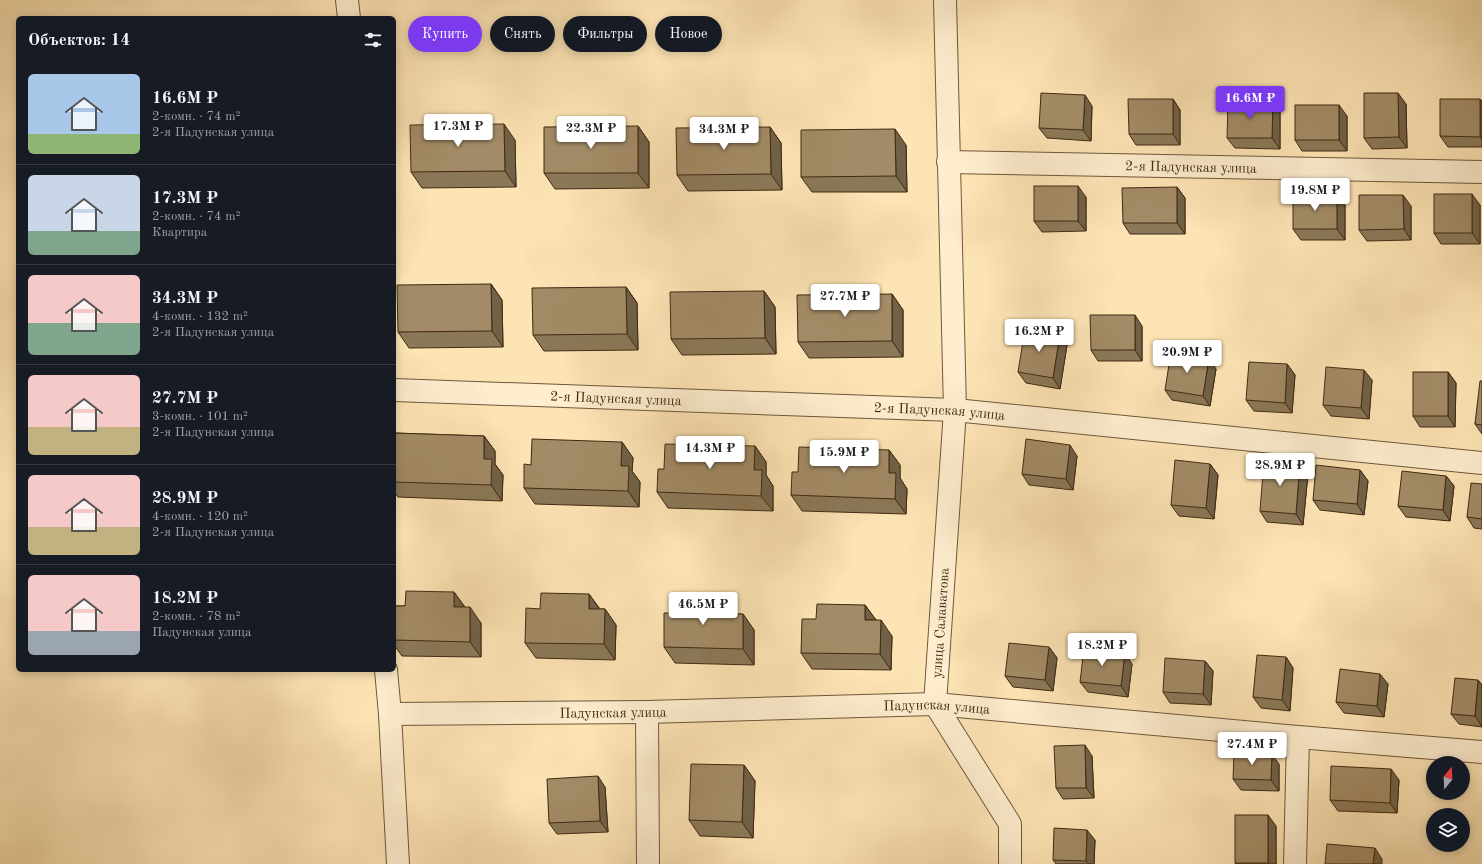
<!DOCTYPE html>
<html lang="ru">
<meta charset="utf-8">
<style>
body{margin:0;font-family:"Old Standard TT",serif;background:#20242c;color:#f1f3f6;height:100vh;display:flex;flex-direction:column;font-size:15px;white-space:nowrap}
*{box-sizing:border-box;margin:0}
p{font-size:13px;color:#9ea1a6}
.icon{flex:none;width:22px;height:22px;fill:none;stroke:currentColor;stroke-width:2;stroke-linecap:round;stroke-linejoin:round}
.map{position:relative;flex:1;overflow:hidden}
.sheet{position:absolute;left:16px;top:16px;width:380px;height:656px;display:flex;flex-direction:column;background:#171b24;border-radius:6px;box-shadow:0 2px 10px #0003}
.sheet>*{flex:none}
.top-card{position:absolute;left:408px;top:16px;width:380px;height:36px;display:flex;gap:8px}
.needle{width:26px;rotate:18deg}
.buttons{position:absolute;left:1426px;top:756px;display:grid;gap:8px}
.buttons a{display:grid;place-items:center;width:44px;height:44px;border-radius:50%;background:#171b24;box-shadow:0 2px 10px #0003;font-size:20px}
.price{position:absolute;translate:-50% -34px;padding:0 9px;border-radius:4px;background:#fff;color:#222;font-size:13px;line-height:26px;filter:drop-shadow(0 1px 2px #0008)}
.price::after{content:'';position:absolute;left:50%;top:24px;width:12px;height:9px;margin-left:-6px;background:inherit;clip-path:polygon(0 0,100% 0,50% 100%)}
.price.current{background:#7c3aed;color:#fff}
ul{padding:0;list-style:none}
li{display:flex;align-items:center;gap:12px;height:100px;padding:0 12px}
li+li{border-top:1px solid #363941}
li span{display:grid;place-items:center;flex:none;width:112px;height:80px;border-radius:6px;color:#555}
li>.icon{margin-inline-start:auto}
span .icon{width:48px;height:48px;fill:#fffc;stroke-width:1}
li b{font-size:17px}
h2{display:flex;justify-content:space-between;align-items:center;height:48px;padding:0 12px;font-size:17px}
.pill{padding:0 14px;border-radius:18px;background:#171b24;box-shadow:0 2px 10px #0003;font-size:14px;line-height:36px}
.pill.current{background:#7c3aed;color:#fff}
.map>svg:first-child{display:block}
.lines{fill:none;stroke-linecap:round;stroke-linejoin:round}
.minor-casing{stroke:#6e583a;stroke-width:24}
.minor{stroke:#feedce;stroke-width:22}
.wall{fill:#8b7858;stroke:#3f2a12}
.shaded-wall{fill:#716147;stroke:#3f2a12}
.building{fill:#a28b66;stroke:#3f2a12}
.labels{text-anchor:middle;stroke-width:3.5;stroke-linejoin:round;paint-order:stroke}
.street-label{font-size:14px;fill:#3f2a12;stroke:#feedce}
</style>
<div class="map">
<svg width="1482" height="864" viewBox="0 0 1482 864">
<rect width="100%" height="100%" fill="#fde4b4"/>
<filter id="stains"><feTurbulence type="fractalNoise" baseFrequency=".005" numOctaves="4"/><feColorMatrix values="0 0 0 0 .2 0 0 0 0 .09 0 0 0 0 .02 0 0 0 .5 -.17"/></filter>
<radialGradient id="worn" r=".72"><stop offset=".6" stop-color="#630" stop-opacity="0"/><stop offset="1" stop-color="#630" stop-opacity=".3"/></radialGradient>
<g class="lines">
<defs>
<g id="minor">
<path d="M347 0 349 18"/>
<path d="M945 0 955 410 935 704 1010 824V864"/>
<path id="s1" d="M948 162 1482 172"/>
<path id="s2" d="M394 390 955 410 1482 463"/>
<path d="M386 670 390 714 398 864"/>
<path d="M647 712 648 864"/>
<path id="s3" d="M390 714 647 712 935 704 1298 737 1482 752"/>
<path d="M1295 864 1298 737"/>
</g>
</defs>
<use href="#minor" class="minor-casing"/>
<use href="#minor" class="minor"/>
</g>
<g class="wall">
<path d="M1173 99 1180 110V145H1136L1129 134Z"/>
<path d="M1482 101V147H1448L1440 136Z"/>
<path d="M1273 102 1280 112V149L1235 148 1227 138Z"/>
<path d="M1406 104 1407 148 1372 149 1364 138Z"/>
<path d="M1092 106 1091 141 1047 138 1039 128Z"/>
<path d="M1347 116V151H1302L1295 140Z"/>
<path d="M638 126 649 142V188L555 189 544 173Z"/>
<path d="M770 127 781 143 782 190 688 191 677 175Z"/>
<path d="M515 140 516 187 422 188 411 172Z"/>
<path d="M906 145 907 192H812L801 177Z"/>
<path d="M1177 187 1185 198V234H1130L1123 223Z"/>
<path d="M1086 197V231L1042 232 1034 221Z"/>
<path d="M1345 205V240H1301L1293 229Z"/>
<path d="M1480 205V244H1441L1434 233Z"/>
<path d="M1411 206V240L1367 241 1359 230Z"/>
<path d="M491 284 502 300 503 347 409 348 398 332Z"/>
<path d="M626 287 637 303 638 350 544 351 533 335Z"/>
<path d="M764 291 775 307 776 354 682 355 671 339Z"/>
<path d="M892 294 903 310V357L809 358 798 342Z"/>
<path d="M1142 326V361H1098L1091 350Z"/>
<path d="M1060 334 1067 345 1060 389 1026 383 1018 372Z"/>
<path d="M1287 364 1295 375 1292 413 1254 411 1246 400Z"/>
<path d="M1216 369 1210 406 1172 400 1165 390Z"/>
<path d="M1448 372 1456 383 1455 427H1420L1413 416Z"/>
<path d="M1372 380 1369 419 1331 416 1323 405Z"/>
<path d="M1482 381V434L1475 424Z"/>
<path d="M394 433 484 436 495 451V464L503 475 502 501 398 497 394 492Z"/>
<path d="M622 442 633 458 632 471 640 482 639 507 535 504 524 488 531 465Z"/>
<path d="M755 446 766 462V475L773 486V511L668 508 657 492 664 469Z"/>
<path d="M889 450 900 465V478L907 489 906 514 802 511 791 495 798 472Z"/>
<path d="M1077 456 1073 490 1029 485 1022 474Z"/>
<path d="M1210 464 1218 475 1214 519 1179 516 1171 505Z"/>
<path d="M1360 470 1368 481 1364 515 1320 510 1313 500Z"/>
<path d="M1308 474 1303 525 1267 522 1260 511Z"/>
<path d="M1446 476 1454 486 1450 521 1406 517 1398 506Z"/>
<path d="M1482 484V529L1474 528 1467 517Z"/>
<path d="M454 592 465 607 481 623V657L402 656 394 645V606H405Z"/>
<path d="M589 594 600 609H605L616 625 615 660 536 658 525 643 540 609Z"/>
<path d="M865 605 876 620 892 636 891 670 812 669 801 653 816 619Z"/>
<path d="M738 614H743L754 630V665L675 663 664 647Z"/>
<path d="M1049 647 1057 658 1053 691 1013 687 1005 676Z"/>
<path d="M1286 657 1293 668 1290 711 1261 708 1253 697Z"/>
<path d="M1205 661 1213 671 1211 705 1170 703 1163 692Z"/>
<path d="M1132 664 1128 697 1088 692 1080 682Z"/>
<path d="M1478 680 1482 685V727L1459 724 1451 714Z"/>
<path d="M1388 684 1384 717 1344 713 1336 702Z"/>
<path d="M1092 756 1094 798 1063 799 1056 788Z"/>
<path d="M1279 764V791L1241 790 1233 779Z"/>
<path d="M744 765 755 781 753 838 700 836 689 820Z"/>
<path d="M1399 780 1397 813 1338 811 1330 800Z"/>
<path d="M605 787 608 832 557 834 549 823Z"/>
<path d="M1276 826V864H1236L1235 863Z"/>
<path d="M1095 840 1094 864H1056L1053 860Z"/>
</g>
<g class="shaded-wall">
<path d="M1398 93 1406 104 1407 148 1399 137Z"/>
<path d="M1085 95 1092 106 1091 141 1083 130Z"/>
<path d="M1173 99 1180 110V145L1173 134Z"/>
<path d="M1480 99 1482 101V140L1480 137Z"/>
<path d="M1273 102 1280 112V149L1272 138Z"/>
<path d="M1339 105 1347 116V151L1339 140Z"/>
<path d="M504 124 515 140 516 187 505 171Z"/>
<path d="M638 126 649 142V188L638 173Z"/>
<path d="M770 127 781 143 782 190 771 174Z"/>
<path d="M895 129 906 145 907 192 896 176Z"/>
<path d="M1078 186 1086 197V231L1078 221Z"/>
<path d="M1177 187 1185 198V234L1177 223Z"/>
<path d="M1337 194 1345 205V240L1337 229Z"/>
<path d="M1472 194 1480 205V244L1472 233Z"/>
<path d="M1403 195 1411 206V240L1404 229Z"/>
<path d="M491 284 502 300 503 347 492 331Z"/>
<path d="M626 287 637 303 638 350 627 334Z"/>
<path d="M764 291 775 307 776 354 765 338Z"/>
<path d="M892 294 903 310V357L892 341Z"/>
<path d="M1135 315 1142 326V361L1135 350Z"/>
<path d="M1060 334 1067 345 1060 389 1053 378Z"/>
<path d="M1209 358 1216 369 1210 406 1203 396Z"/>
<path d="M1287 364 1295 375 1292 413 1285 403Z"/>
<path d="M1364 370 1372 380 1369 419 1361 408Z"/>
<path d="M1448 372 1456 383 1455 427 1448 416Z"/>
<path d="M484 436 495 451V464L503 475 502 501 491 485 484 459Z"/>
<path d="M622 442 633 458 632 471 640 482 639 507 628 491 621 466Z"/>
<path d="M1070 445 1077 456 1073 490 1066 479Z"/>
<path d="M755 446 766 462V475L773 486V511L761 496 754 470Z"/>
<path d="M889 450 900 465V478L907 489 906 514 895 499 889 473Z"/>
<path d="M1300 463 1308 474 1303 525 1296 514Z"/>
<path d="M1210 464 1218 475 1214 519 1206 508Z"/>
<path d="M1360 470 1368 481 1364 515 1357 504Z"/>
<path d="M1446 476 1454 486 1450 521 1443 510Z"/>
<path d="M454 592 465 608 454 607Z"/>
<path d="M589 594 600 610 589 609Z"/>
<path d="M727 599 738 615 727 614Z"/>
<path d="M865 605 876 620H865Z"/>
<path d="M470 607 481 623V657L470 642Z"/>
<path d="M605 609 616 625 615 660 604 644Z"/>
<path d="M743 614 754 630V665L743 649Z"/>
<path d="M881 620 892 636 891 670 880 654Z"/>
<path d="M1049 647 1057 658 1053 691 1045 680Z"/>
<path d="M1125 653 1132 664 1128 697 1121 686Z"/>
<path d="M1286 657 1293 668 1290 711 1282 700Z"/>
<path d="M1205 661 1213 671 1211 705 1203 694Z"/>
<path d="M1380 674 1388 684 1384 717 1377 706Z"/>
<path d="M1478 680 1482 685V727L1475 716Z"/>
<path d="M1085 745 1092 756 1094 798 1086 788Z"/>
<path d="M1272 754 1279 764V791L1271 780Z"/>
<path d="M744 765 755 781 753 838 742 822Z"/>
<path d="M1391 769 1399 780 1397 813 1390 803Z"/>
<path d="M598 776 605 787 608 832 600 821Z"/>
<path d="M1268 815 1276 826V864H1269L1268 863Z"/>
<path d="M1087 830 1095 840 1094 864H1089L1086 861Z"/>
<path d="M1375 848 1382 859V864H1373Z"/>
</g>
<g class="building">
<path d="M1041 93 1085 95 1083 130 1039 128Z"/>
<path d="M1364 93H1398L1399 137 1364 138Z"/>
<path d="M1128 99H1173V134H1129Z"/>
<path d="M1440 99H1480V137L1440 136Z"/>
<path d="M1228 101 1273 102 1272 138H1227Z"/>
<rect x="1295" y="105" width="44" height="35"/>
<path d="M504 124 505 171 411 172 410 125Z"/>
<path d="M638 126V173H544V127Z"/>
<path d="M770 127 771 174 677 175 676 128Z"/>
<path d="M895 129 896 176 801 177V130Z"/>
<rect x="1034" y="186" width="44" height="35"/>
<path d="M1177 187V223H1123L1122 188Z"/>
<rect x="1293" y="194" width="44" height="35"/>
<rect x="1434" y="194" width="38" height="39"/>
<path d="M1359 195H1403L1404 229 1359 230Z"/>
<path d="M491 284 492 331 398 332 397 285Z"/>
<path d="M626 287 627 334 533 335 532 288Z"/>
<path d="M764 291 765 338 671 339 670 292Z"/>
<path d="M892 294V341L798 342 797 295Z"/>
<path d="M1090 315H1135V350H1091Z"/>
<path d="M1025 329 1060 334 1053 378 1018 372Z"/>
<path d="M1171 352 1209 358 1203 396 1165 390Z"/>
<path d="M1249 362 1287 364 1285 403 1246 400Z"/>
<path d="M1326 367 1364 370 1361 408 1323 405Z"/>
<rect x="1413" y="372" width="35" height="44"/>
<path d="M1480 381H1482V425L1475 424Z"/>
<path d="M394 433 484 436V459H492L491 485 394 482Z"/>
<path d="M532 439 622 442 621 466H629L628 491 524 488V464L531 465Z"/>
<path d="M1026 439 1070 445 1066 479 1022 474Z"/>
<path d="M665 444 755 446 754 470H762L761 496 657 492 658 469H664Z"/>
<path d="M799 447 889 450V473H896L895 499 791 495 792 472H798Z"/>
<path d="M1175 460 1210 464 1206 508 1171 505Z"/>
<path d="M1264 460 1300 463 1296 514 1260 511Z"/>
<path d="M1316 465 1360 470 1357 504 1313 500Z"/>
<path d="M1402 471 1446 476 1443 510 1398 506Z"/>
<path d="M1471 483 1482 484V519L1467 517Z"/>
<path d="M406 591 454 592V607H470V642L394 640V606H405Z"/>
<path d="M541 593 589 594V609H605L604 644 525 643 526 608 540 609Z"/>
<path d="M679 598 727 599V614H743V649L664 647V613H679Z"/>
<path d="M817 604 865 605V620H881L880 654 801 653 802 619H816Z"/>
<path d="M1009 643 1049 647 1045 680 1005 676Z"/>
<path d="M1084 648 1125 653 1121 686 1080 682Z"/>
<path d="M1257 655 1286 657 1282 700 1253 697Z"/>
<path d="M1165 658 1205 661 1203 694 1163 692Z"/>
<path d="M1340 669 1380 674 1377 706 1336 702Z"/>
<path d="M1455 678 1478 680 1475 716 1451 714Z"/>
<path d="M1085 745 1086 788H1056L1054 746Z"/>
<path d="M1234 753 1272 754 1271 780 1233 779Z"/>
<path d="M691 764 744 765 742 822 689 820Z"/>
<path d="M1331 766 1391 769 1390 803 1330 800Z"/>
<path d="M598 776 600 821 549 823 547 779Z"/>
<rect x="1235" y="815" width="33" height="48"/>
<path d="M1054 828 1087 830 1086 861 1053 860Z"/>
<path d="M1327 844 1375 848 1373 864H1325Z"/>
</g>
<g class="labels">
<g class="street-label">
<text dy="5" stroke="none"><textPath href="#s1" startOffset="243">2-я Падунская улица</textPath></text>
<text dy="5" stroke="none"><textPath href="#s2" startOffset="222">2-я Падунская улица</textPath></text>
<text dy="5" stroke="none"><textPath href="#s2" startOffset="546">2-я Падунская улица</textPath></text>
<text transform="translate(940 623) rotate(-86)" y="5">улица Салаватова</text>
<text dy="5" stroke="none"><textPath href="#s3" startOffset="547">Падунская улица</textPath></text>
<text dy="5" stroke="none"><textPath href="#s3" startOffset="223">Падунская улица</textPath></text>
</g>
</g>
<rect width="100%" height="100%" filter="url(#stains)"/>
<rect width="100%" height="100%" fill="url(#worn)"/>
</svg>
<div class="buttons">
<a><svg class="needle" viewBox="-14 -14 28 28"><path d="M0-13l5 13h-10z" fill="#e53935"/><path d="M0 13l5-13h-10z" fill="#9ea1a6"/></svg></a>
<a><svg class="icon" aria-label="layers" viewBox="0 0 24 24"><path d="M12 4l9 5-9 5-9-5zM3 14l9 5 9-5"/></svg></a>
</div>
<b class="price current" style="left:1250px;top:120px">16.6M ₽</b>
<b class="price" style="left:458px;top:148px">17.3M ₽</b>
<b class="price" style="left:591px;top:150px">22.3M ₽</b>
<b class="price" style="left:724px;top:151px">34.3M ₽</b>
<b class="price" style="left:1315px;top:212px">19.8M ₽</b>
<b class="price" style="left:845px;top:318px">27.7M ₽</b>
<b class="price" style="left:1039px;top:353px">16.2M ₽</b>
<b class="price" style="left:1187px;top:374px">20.9M ₽</b>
<b class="price" style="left:710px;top:470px">14.3M ₽</b>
<b class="price" style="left:844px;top:474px">15.9M ₽</b>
<b class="price" style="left:1280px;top:487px">28.9M ₽</b>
<b class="price" style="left:703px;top:626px">46.5M ₽</b>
<b class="price" style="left:1102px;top:667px">18.2M ₽</b>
<b class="price" style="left:1252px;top:766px">27.4M ₽</b>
<div class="top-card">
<a class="pill current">Купить</a>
<a class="pill">Снять</a>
<a class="pill">Фильтры</a>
<a class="pill">Новое</a>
</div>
<section class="sheet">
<h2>Объектов: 14<svg class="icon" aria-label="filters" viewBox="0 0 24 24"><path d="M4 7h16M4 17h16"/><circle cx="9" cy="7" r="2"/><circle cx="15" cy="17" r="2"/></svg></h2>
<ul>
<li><span style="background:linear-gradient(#a9c7e8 75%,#8fb573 0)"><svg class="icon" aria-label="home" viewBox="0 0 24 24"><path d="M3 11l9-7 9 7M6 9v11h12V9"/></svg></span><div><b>16.6M ₽</b><p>2-комн. · 74 m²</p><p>2-я Падунская улица</p></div></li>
<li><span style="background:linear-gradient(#c9d6e8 70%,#7fa58c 0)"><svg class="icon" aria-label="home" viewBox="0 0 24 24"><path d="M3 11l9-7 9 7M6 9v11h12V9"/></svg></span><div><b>17.3M ₽</b><p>2-комн. · 74 m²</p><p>Квартира</p></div></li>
<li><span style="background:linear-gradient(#f6c9c9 60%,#7fa58c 0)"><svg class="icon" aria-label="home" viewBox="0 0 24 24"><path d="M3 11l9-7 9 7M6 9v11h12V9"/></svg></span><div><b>34.3M ₽</b><p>4-комн. · 132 m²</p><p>2-я Падунская улица</p></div></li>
<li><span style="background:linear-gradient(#f6c9c9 65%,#c2b280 0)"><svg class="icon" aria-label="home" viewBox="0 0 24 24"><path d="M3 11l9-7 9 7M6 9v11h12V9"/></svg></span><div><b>27.7M ₽</b><p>3-комн. · 101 m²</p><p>2-я Падунская улица</p></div></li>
<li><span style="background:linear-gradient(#f6c9c9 65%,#c2b280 0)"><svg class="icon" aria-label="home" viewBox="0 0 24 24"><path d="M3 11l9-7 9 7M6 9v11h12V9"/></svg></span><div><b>28.9M ₽</b><p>4-комн. · 120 m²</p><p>2-я Падунская улица</p></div></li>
<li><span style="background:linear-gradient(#f6c9c9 70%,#9aa5b1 0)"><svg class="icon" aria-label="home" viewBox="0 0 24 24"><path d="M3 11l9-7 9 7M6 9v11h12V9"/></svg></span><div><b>18.2M ₽</b><p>2-комн. · 78 m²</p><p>Падунская улица</p></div></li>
</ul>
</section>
</div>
